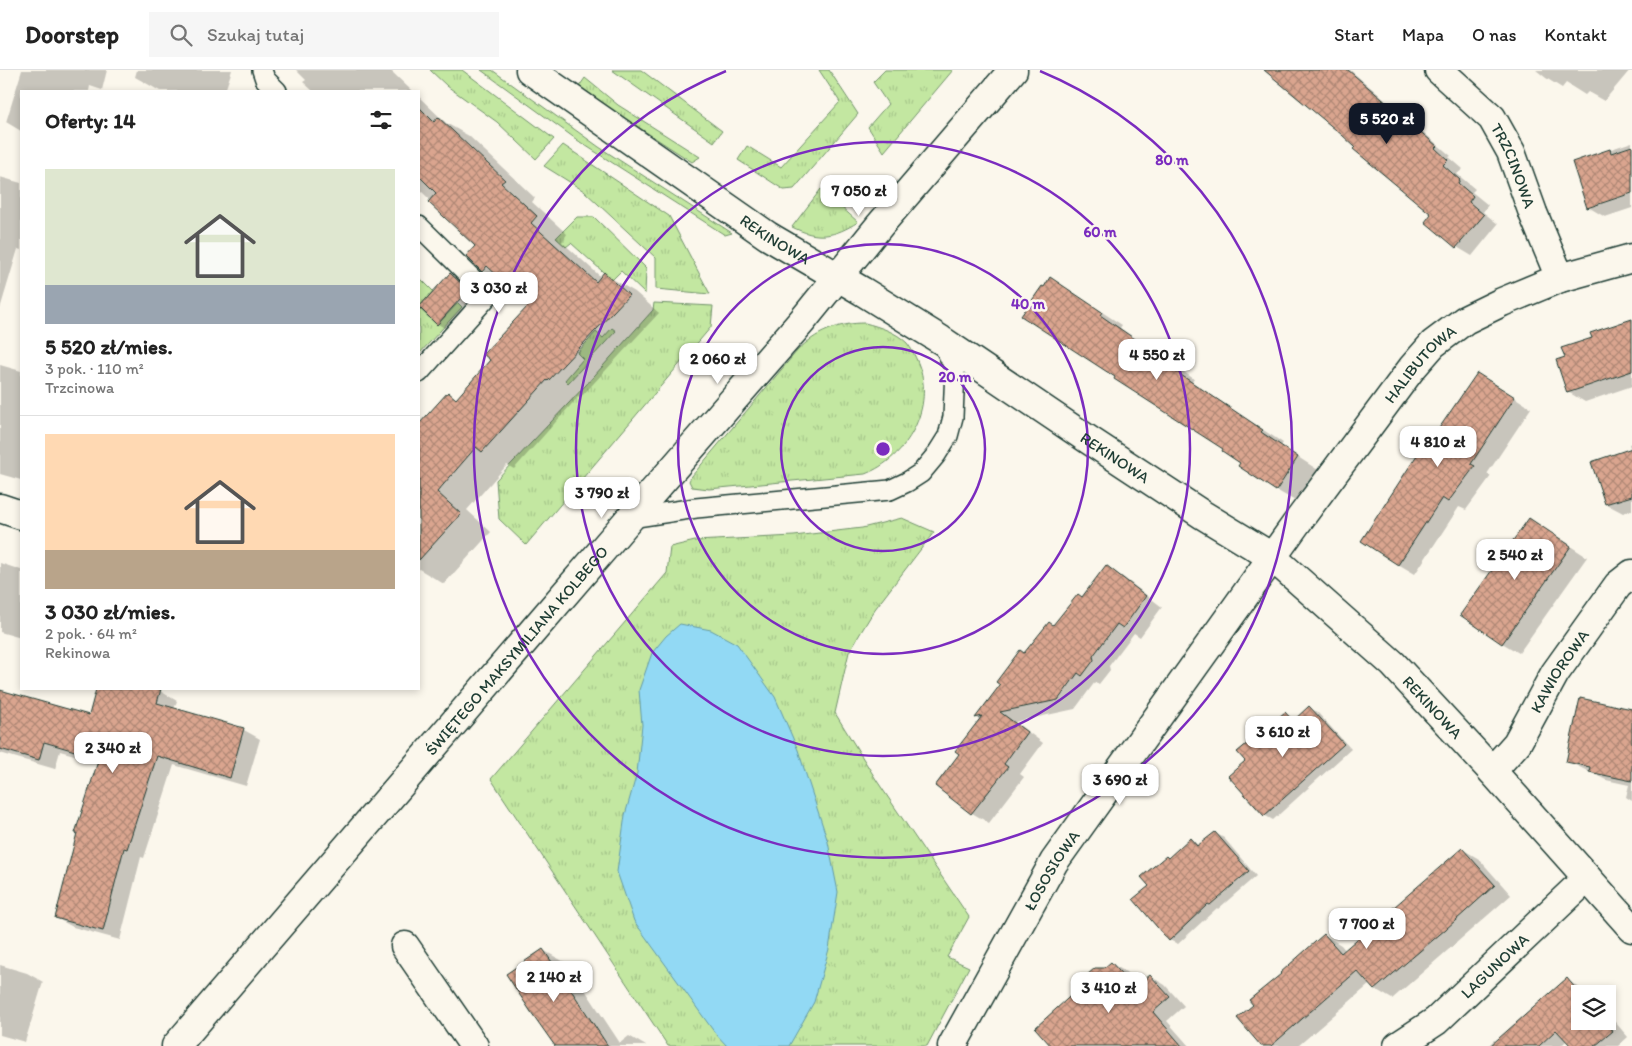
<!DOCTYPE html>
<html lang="pl">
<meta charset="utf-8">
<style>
body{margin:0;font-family:Itim,sans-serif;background:#f6f6f6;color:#222;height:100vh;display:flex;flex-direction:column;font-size:19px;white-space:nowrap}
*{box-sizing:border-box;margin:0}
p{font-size:16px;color:#767676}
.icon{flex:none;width:28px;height:28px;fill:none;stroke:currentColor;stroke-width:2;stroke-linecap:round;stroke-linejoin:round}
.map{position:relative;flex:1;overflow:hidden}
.drawer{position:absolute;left:20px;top:20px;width:400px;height:600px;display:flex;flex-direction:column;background:#fff;border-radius:0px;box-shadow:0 2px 8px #0003}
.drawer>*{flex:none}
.tools{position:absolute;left:1571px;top:915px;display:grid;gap:10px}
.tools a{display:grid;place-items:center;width:45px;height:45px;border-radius:0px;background:#fff;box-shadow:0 2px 8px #0003;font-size:25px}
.price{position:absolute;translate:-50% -42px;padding:0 11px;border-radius:10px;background:#fff;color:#222;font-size:16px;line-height:32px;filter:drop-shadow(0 1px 2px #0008)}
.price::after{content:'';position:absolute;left:50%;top:30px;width:15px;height:11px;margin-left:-8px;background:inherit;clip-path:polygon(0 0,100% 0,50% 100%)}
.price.selected{background:#111827;color:#fff}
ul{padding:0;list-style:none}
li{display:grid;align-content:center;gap:10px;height:265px;padding:0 25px}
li+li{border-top:1px solid #e0e0e0}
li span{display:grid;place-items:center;height:155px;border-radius:0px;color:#555}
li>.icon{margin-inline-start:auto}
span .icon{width:90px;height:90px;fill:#fffc;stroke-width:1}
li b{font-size:21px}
h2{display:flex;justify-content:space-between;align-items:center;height:60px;padding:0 25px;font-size:21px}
header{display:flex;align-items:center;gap:30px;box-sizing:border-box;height:70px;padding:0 25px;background:#fff;border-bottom:1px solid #e0e0e0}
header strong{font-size:24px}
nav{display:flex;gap:28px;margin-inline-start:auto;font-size:18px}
.search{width:350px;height:45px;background:#f6f6f6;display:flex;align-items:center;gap:12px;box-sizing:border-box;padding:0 18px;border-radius:0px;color:#767676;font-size:19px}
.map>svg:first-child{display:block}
.grass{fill:url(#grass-tufts);stroke:#71926a}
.water{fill:#92d9f4;stroke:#649ba7}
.shadow{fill:#0003}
.building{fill:url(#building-cross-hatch);stroke:#1f3d34}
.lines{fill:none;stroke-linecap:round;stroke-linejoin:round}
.lane-casing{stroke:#1f3d34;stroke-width:22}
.street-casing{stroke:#1f3d34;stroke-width:31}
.secondary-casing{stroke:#1f3d34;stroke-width:31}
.lane{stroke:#fbf7ec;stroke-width:19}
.street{stroke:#fbf7ec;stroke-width:28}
.secondary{stroke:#fbf7ec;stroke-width:28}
.ring{fill:none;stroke:#7b2cbf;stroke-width:2.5}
.labels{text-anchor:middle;stroke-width:5;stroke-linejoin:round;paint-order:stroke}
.street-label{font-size:16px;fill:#1f3d34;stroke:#fbf7ec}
.centre{fill:#7b2cbf;stroke:#fbf7ec;stroke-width:2.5}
.ring-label{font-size:15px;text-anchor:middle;font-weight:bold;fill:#7b2cbf;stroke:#fbf7ec;stroke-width:5;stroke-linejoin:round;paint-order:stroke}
</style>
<header>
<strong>Doorstep</strong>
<div class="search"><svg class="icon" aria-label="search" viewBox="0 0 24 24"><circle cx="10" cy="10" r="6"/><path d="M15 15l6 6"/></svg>Szukaj tutaj</div>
<nav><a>Start</a><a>Mapa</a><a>O nas</a><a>Kontakt</a></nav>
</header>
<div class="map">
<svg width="1632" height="976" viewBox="0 0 1632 976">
<defs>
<pattern id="grass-tufts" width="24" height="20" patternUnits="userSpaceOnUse" patternTransform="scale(1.25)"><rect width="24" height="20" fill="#c3e7a1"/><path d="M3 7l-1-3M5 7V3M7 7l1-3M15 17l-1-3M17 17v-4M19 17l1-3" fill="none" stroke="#a7c78b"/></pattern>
<pattern id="building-cross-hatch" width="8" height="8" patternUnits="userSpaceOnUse" patternTransform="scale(1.25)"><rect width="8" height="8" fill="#daa58f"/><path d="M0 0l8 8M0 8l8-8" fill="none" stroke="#b08876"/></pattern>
</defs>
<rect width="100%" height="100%" fill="#fbf7ec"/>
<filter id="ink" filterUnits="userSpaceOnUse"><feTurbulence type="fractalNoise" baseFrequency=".02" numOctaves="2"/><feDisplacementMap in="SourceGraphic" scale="10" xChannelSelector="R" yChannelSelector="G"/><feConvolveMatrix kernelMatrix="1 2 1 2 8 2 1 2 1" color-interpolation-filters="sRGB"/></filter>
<g filter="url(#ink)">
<g class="grass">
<path d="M430 0H462L554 69 536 89 497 52 447 16Z"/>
<path d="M481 0H492L599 77 732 163 725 165 580 72Z"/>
<path d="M612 0H641L722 61 714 72Z"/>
<path d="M819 0H829L858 44 794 119 784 120 738 90 747 76 781 97 840 32Z"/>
<path d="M885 0H953L884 82 868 57 888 34 873 12Z"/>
<path d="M585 8 618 35 700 87 692 92 578 18Z"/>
<path d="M563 75 669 146 710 224 656 219V188L584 121 544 96Z"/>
<path d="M821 119 858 152C834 167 818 170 792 157Z"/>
<path d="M577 147H594L646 198 645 224 621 201 612 210 571 173 566 177 556 168Z"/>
<path d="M419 207 433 221 419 237Z"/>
<path d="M458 233 462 237 419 284V238L437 255Z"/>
<path d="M654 233 713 236 711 257 526 475 499 449 496 410 586 315 653 240Z"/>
<path d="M865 253C880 257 896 262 907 273 912 279 915 286 918 293 936 337 907 388 865 404L709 419 692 417 689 411 691 407 797 281C816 262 838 253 865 253Z"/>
<path d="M612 258 616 261 568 313 565 310 583 289 577 283 596 262 603 268Z"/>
<path d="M902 448 934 462 875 539 849 582 835 643 877 711 969 847 947 887 969 897 927 976H668L491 709 667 503 670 477 695 471 794 466 862 458Z"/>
</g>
<path class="water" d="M680 554 711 560 737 574 775 627 798 680 828 772 838 822 829 879 814 932 789 976H727L715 963 634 851 617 802 625 745 637 703 642 655 639 620 652 583 666 566Z"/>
<g class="shadow">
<path d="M22 0H107L102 20 90 16 89 21H21V61L6 52Z"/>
<path d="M137 0H232L225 21H160L135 7Z"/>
<path d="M296 0H390L412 21H313L303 12 306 10Z"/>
<path d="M1281 0H1350L1451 86 1449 87 1463 99 1457 104 1475 119 1472 122 1488 135 1483 142 1498 154 1472 186 1457 177 1427 152 1433 144 1356 77Z"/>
<path d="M1536 0H1630L1604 31 1588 22 1585 25 1566 13 1562 18 1546 8Z"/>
<path d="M419 27 446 53 469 66 535 128 532 132 567 164 562 172 601 207 604 204 635 222 659 243 580 328 578 327 514 399 507 395 467 440 491 462 444 514 419 499V356L448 323 457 329 492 290 531 235 514 219 483 201 467 186 477 176 419 119Z"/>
<path d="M1632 72V138L1605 147 1588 137 1573 92Z"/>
<path d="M0 107 21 113V180L18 179 0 239Z"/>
<path d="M451 204 459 209 475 225 446 259 438 254Z"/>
<path d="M1051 209 1122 255 1120 258 1194 309 1192 312 1283 373 1281 376 1318 400 1297 432 1276 420 1225 379 1116 306 1044 219Z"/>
<path d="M1632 251V316L1585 332 1568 322 1566 288Z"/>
<path d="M0 295 21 301V410L0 404Z"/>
<path d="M1494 314 1531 338 1487 404 1491 406 1466 440 1459 437 1415 504 1398 494 1434 368Z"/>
<path d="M1632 373V440L1623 443 1606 434 1631 380 1629 374Z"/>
<path d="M1529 449 1587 487 1519 583 1502 573Z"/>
<path d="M0 493 21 500V568L0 562Z"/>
<path d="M1107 497 1123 507 1162 537 1140 567 1134 563 1109 596 1110 600 1099 614 1095 612 1075 639 1015 652 1043 673 1020 704 1024 707 989 753 972 743 936 716 961 684 981 650 977 648 1025 584 1082 528Z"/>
<path d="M97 619H151L160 621 177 631 174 639 244 660 260 669 246 716 174 695 144 788 141 787 120 870 73 857 56 848 99 692 60 681 55 699 0 683V620L90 647Z"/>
<path d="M1309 638 1317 642 1351 679 1273 750 1264 745 1247 691 1285 643 1295 650Z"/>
<path d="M1632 663V731L1626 727 1629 715 1606 710 1567 691Z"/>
<path d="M1215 763 1224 768 1256 806 1218 839 1217 838 1178 874 1169 870 1151 816 1169 789 1191 769 1200 776Z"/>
<path d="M1462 779 1479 789 1511 825 1392 929 1375 919 1370 914 1298 976H1263L1254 935 1283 904 1324 865 1341 875 1346 881Z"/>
<path d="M543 880 568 894 620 973 629 966 646 976H556Z"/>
<path d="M1112 894 1126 902 1139 916 1150 906 1165 915 1184 936 1167 951 1189 976H1053L1104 900Z"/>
<path d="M0 895 27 903 43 912 25 972 0 965Z"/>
<path d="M1567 910 1580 918 1586 924H1580V951H1608V944L1628 967 1618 976H1572L1567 970 1561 976H1488L1494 970 1497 972Z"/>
</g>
<g class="building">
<path d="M1264 0H1348L1437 76 1435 78 1448 90 1443 95 1460 110 1458 113 1473 126 1469 132 1484 145 1456 178 1425 152 1431 144 1353 79 1355 77 1342 65Z"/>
<path d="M419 37 434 52 438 47 505 110 501 113 537 146 531 153 596 212 604 202 629 225 548 311 547 310 482 382 476 377 437 422 461 444 419 490V354L448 322 456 329 490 290 483 284 529 235 487 196 482 202 466 186 475 176 428 132 436 123 419 106Z"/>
<path d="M1632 76V123L1587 138 1572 92 1610 79 1611 83Z"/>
<path d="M450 203 468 220 437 255 419 237Z"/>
<path d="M1050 207 1102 242 1100 245 1174 296 1172 299 1263 360 1261 362 1298 387 1276 421 1238 396 1240 393 1222 381 1223 379 1114 309 1115 307 1021 246 1042 216 1044 217Z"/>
<path d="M1632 249V301L1567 323 1556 290 1565 287 1561 278 1592 268 1590 263Z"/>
<path d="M1477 303 1515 327 1471 394 1475 396 1448 432 1442 428 1398 495 1361 471 1430 365 1433 367Z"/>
<path d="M1632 378V426L1605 434 1591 392Z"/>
<path d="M1529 448 1571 476 1502 574 1460 545Z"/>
<path d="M1106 495 1146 526 1123 558 1117 554 1093 586 1094 590 1082 606 1078 603 1058 630 1000 642 1027 662 1004 694 1008 697 971 744 935 716 959 684 955 681 982 646 975 648 1000 615 996 612 1020 580 1024 583 1049 552 1053 555 1078 524 1082 527Z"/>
<path d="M96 619H161L157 633 244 658 230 708 157 686 127 779 124 778 103 861 55 848 77 763H75L99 688 44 672 39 690 0 679V620L89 645Z"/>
<path d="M1580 628 1632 639V711L1589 702 1590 697 1566 692Z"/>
<path d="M1309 636 1344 674 1264 746 1228 706 1245 691 1237 682 1285 642 1293 651Z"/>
<path d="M1215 762 1249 801 1210 835 1208 834 1169 871 1133 829 1149 816 1141 807 1166 786 1168 788 1190 768 1197 776Z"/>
<path d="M1462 778 1495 815 1446 859 1374 920 1357 901 1271 976H1261L1237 948 1253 935 1249 930 1281 904 1280 903 1324 864 1341 883Z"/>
<path d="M543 879 569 917 608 976H555L531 942 506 904Z"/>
<path d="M1111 892 1134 918 1150 905 1170 927 1153 942 1182 976H1051L1035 958 1087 911V905L1095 898H1104Z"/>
<path d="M1567 908 1580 924V951H1605L1613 961 1595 976H1571L1556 960 1539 976H1490Z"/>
</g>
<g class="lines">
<defs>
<g id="lane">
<path d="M262 0 265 9 277 21"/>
<path d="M419 156 489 225 419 303"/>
<path d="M630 448 696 438 890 420 907 412 921 403 936 385 948 366 953 347 955 299 943 274"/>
</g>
<g id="street">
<path id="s1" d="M530 0 768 166 862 221 941 270 1089 370 1203 445 1272 487 1393 594 1492 701 1632 858"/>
<path id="s2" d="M1439 0 1492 48 1511 82 1533 143 1560 208"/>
<path d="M0 438 21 445"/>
<path id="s3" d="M1492 701 1517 673 1555 603 1618 515 1632 504"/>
<path d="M405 876 474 976"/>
<path id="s4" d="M952 976 1054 792 1296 454 1412 298 1433 274 1465 250 1502 232 1560 208 1632 188"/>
<path id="s5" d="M1398 976 1436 951 1587 808"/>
</g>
<g id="secondary">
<path id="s6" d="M176 976 630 448 803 250 880 155 1013 0"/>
</g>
</defs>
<use href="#lane" class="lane-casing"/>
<use href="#street" class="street-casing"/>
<use href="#secondary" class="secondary-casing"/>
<use href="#lane" class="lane"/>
<use href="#street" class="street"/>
<use href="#secondary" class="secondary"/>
</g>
</g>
<g class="ring">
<circle cx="883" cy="379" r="102"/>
<circle cx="883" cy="379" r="205"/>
<circle cx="883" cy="379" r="307"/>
<path d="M1040 1A409 409 0 1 1 726 1"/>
</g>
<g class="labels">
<g class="street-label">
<text dy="6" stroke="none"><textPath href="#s2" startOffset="124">TRZCINOWA</textPath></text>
<text dy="6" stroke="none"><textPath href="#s1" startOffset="298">REKINOWA</textPath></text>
<text dy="6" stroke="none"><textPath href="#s4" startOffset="829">HALIBUTOWA</textPath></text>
<text dy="6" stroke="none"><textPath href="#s1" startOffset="702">REKINOWA</textPath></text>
<text dy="6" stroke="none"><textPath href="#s6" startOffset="522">ŚWIĘTEGO MAKSYMILIANA KOLBEGO</textPath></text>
<text dy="6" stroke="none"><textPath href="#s3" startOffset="121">KAWIOROWA</textPath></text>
<text dy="6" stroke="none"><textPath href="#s1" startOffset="1108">REKINOWA</textPath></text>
<text dy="6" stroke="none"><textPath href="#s4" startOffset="202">ŁOSOSIOWA</textPath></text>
<text dy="6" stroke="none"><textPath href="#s5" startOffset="126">LAGUNOWA</textPath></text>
</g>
</g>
<circle cx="883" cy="379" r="8" class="centre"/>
<g class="ring-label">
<text x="1172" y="95">80 m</text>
<text x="1100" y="167">60 m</text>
<text x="1028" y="239">40 m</text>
<text x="955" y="312">20 m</text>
</g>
</svg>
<div class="tools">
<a><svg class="icon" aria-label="layers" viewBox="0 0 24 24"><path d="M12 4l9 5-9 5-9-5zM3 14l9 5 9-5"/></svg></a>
</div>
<b class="price selected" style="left:1387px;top:75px">5 520 zł</b>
<b class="price" style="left:859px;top:147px">7 050 zł</b>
<b class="price" style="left:499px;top:244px">3 030 zł</b>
<b class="price" style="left:1157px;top:311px">4 550 zł</b>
<b class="price" style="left:718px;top:315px">2 060 zł</b>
<b class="price" style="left:1438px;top:398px">4 810 zł</b>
<b class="price" style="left:602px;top:449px">3 790 zł</b>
<b class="price" style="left:1515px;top:511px">2 540 zł</b>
<b class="price" style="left:1283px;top:688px">3 610 zł</b>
<b class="price" style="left:113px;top:704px">2 340 zł</b>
<b class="price" style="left:1120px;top:736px">3 690 zł</b>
<b class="price" style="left:1367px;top:880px">7 700 zł</b>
<b class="price" style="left:554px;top:933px">2 140 zł</b>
<b class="price" style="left:1109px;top:944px">3 410 zł</b>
<section class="drawer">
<h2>Oferty: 14<svg class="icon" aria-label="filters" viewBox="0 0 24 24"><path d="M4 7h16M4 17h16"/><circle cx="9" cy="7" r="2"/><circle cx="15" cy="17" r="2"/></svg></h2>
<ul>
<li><span style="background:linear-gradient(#dfe7d0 75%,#9aa5b1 0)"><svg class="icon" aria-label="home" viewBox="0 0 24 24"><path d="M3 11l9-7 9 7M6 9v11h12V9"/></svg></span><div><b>5 520 zł/mies.</b><p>3 pok. · 110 m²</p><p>Trzcinowa</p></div></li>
<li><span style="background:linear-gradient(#ffd9b3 75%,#b9a48a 0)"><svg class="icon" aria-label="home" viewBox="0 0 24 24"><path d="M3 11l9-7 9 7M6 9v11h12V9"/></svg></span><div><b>3 030 zł/mies.</b><p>2 pok. · 64 m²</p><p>Rekinowa</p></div></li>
</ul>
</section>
</div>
